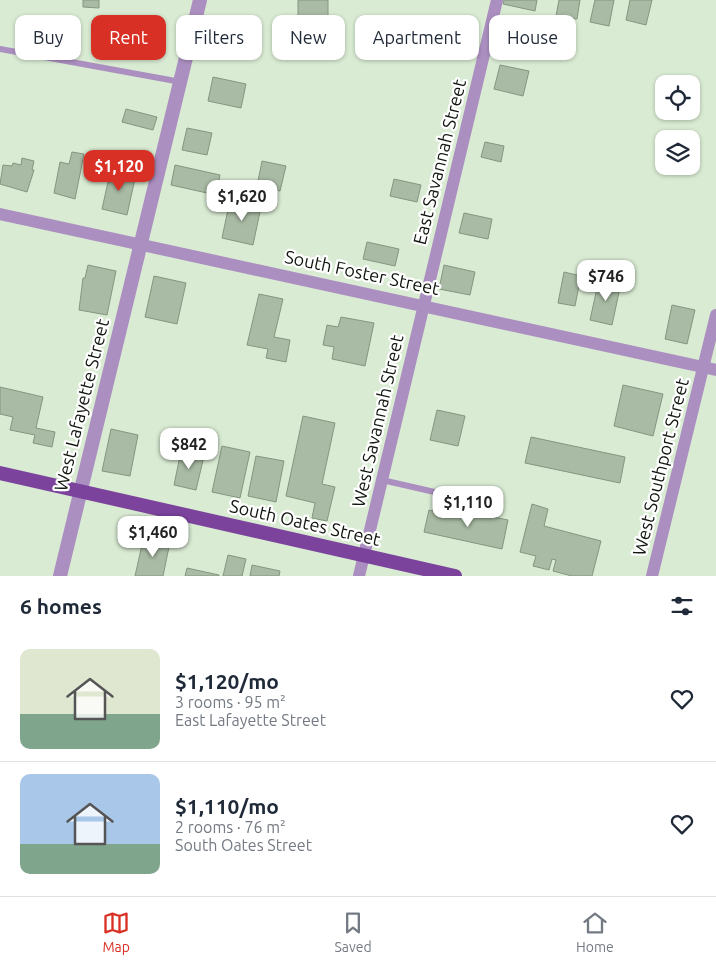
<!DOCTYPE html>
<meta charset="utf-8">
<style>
body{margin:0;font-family:Ubuntu,sans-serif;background:#f2f2f3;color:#1f2937;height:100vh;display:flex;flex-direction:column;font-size:19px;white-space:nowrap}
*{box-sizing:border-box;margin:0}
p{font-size:16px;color:#747a83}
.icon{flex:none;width:28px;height:28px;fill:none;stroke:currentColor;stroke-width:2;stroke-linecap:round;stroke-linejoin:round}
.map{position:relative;height:576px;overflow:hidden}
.side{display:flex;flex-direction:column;background:#fff;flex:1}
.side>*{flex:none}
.top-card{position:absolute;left:15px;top:15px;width:686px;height:45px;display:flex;gap:10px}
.controls{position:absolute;left:655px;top:75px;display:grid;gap:10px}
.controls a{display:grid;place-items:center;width:45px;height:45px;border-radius:10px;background:#fff;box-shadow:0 1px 4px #0004;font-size:25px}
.price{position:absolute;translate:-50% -42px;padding:0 11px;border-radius:10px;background:#fff;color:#222;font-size:16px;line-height:32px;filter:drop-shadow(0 1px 2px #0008)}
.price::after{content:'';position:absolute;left:50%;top:30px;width:15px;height:11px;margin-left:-8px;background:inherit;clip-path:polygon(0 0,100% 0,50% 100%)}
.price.current{background:#d93025;color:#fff}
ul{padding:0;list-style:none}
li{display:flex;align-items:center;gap:15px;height:125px;padding:0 20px}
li+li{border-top:1px solid #e0e1e3}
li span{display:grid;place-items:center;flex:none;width:140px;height:100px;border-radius:10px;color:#555}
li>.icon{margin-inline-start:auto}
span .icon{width:60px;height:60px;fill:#fffc;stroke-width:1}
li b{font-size:21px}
h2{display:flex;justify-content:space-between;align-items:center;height:60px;padding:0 20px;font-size:21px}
.pill{padding:0 18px;border-radius:10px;background:#fff;box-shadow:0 1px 4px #0004;font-size:18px;line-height:45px}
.pill.current{background:#d93025;color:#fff}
.menu{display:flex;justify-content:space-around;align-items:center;height:70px;border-top:1px solid #e0e1e3;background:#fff;font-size:14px;color:#747a83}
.menu a{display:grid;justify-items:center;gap:2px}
.menu .current{color:#d93025}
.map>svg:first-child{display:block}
.building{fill:#a9bba4;stroke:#859680}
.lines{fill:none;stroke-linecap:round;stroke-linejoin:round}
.service{stroke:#ac8fc1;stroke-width:6}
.minor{stroke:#ac8fc1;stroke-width:12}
.tertiary{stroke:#ac8fc1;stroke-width:14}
.primary{stroke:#7c439d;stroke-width:14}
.labels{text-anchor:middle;stroke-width:4.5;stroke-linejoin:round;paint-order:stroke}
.street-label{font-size:18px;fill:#11170f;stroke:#fff}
</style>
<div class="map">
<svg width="716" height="576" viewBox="0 0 716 576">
<rect width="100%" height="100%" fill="#d9ebd3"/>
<g class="building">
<path d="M83 0H99V8L83 7Z"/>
<path d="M298 0H328V17H319V22H309V17L298 16Z"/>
<path d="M504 0H537L535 11 503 4Z"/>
<path d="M559 0H580L577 19 556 16Z"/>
<path d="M595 0H614L609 26 590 22Z"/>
<path d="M630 0H652L646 25 626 20Z"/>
<path d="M500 65 529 71 523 96 494 89Z"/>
<path d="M213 77 246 84 241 108 208 101Z"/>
<path d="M126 109 157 117 153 130 122 122Z"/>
<path d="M187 128 212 133 207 155 182 150Z"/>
<path d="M485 142 504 146 501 162 481 157Z"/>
<path d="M72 152 84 154 75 199 54 193 60 162 69 164Z"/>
<path d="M22 158 34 161 32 170H34L27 192 0 184 3 165 12 166 13 163 21 165Z"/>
<path d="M262 161 286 166 280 191 257 186Z"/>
<path d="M175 165 220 175 216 195 171 185Z"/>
<path d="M114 169 136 174 127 215 102 209 108 182H111Z"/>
<path d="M394 179 421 185 417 202 390 196Z"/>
<path d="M230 200 261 207 253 245 222 238Z"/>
<path d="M464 213 492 219 488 239 459 233Z"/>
<path d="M367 242 399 249 395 266 363 259Z"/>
<path d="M88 265 116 271 107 315 79 310 83 278H85Z"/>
<path d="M444 265 475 272 470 295 439 289Z"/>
<path d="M564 272 581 276 575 306 558 303Z"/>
<path d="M154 276 186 283 177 324 145 317Z"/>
<path d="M599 279 621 283 612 325 590 320Z"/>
<path d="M259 294 283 299 274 337 290 340 286 362 266 358 268 349 247 345Z"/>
<path d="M672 305 695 310 687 344 665 339Z"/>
<path d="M341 317 374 323 365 366 332 359 334 347 323 345 327 325 338 327Z"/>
<path d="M623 385 663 394 653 436 614 426Z"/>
<path d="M0 387 43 397 36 428 55 432 52 447 33 443 35 435 10 430 13 417 0 414Z"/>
<path d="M437 410 465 416 458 446 430 440Z"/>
<path d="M303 416 335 423 322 484 335 487 327 521 312 518 315 503 286 496Z"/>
<path d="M111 429 138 435 130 476 102 471Z"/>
<path d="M531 437 625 457 620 483 525 463Z"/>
<path d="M222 446 250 452 240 498 212 492Z"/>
<path d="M181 451 204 456 196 490 174 485Z"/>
<path d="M256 456 284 461 276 502 248 496Z"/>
<path d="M532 504 548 509 544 526 601 541 592 576H572L553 571 556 560 552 559 549 570 533 566 536 556 520 552Z"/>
<path d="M429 510 472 519 474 513 508 520 502 549 424 532Z"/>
<path d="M144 536 170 542 163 576H135Z"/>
<path d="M228 555 246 559 242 576H223Z"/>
<path d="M252 565 280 571 279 576H250Z"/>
<path d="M187 568 219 575V576H185Z"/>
</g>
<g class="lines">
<g class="service">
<path d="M0 49 181 82"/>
<path d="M382 480 474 501"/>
</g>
<g class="minor">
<path d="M0 214 716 370"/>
<path d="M359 576 497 0"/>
<path d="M652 576 716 315"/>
</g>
<path class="tertiary" d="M60 576 200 0"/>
<path class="primary" d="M0 473 455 576"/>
</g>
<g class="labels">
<g class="street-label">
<text transform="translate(440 162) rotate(-76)" y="6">East Savannah Street</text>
<text transform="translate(362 273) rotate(12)" y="6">South Foster Street</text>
<text transform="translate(82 405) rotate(-76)" y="6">West Lafayette Street</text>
<text transform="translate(378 421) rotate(-77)" y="6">West Savannah Street</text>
<text transform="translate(661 467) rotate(-76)" y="6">West Southport Street</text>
<text transform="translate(305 523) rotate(13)" y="6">South Oates Street</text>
</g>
</g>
</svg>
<div class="controls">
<a><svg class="icon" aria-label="locate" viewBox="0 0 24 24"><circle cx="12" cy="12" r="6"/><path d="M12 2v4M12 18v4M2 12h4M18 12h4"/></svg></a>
<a><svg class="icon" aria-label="layers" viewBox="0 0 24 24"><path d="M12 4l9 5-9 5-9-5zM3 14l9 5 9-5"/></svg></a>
</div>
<b class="price current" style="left:119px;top:192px">$1,120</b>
<b class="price" style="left:242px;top:222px">$1,620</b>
<b class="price" style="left:606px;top:302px">$746</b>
<b class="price" style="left:189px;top:470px">$842</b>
<b class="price" style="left:468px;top:528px">$1,110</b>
<b class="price" style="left:153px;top:558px">$1,460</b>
<div class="top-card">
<a class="pill">Buy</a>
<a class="pill current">Rent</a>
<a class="pill">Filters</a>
<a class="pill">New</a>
<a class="pill">Apartment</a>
<a class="pill">House</a>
</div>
</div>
<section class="side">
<h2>6 homes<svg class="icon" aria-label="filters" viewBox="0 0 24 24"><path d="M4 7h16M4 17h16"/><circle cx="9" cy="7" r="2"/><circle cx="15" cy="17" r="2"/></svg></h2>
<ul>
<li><span style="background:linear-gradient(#dfe7d0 65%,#7fa58c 0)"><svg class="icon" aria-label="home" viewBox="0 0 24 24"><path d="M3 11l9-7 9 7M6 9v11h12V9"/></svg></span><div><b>$1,120/mo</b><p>3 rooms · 95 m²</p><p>East Lafayette Street</p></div><svg class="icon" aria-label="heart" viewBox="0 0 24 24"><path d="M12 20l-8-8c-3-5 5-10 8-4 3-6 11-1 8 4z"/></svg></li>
<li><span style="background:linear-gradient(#a9c7e8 70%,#7fa58c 0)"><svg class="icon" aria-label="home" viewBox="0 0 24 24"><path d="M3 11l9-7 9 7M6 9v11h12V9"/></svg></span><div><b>$1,110/mo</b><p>2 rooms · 76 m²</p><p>South Oates Street</p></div><svg class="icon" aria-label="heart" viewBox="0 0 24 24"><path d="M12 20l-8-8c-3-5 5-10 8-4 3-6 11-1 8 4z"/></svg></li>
</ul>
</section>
<nav class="menu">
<a class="current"><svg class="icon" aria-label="map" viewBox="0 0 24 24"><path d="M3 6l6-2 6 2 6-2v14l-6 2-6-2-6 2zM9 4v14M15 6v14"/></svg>Map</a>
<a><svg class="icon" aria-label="saved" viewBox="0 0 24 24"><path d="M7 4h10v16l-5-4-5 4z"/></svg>Saved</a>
<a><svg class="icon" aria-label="home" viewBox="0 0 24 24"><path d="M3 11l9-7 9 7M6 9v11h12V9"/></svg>Home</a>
</nav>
